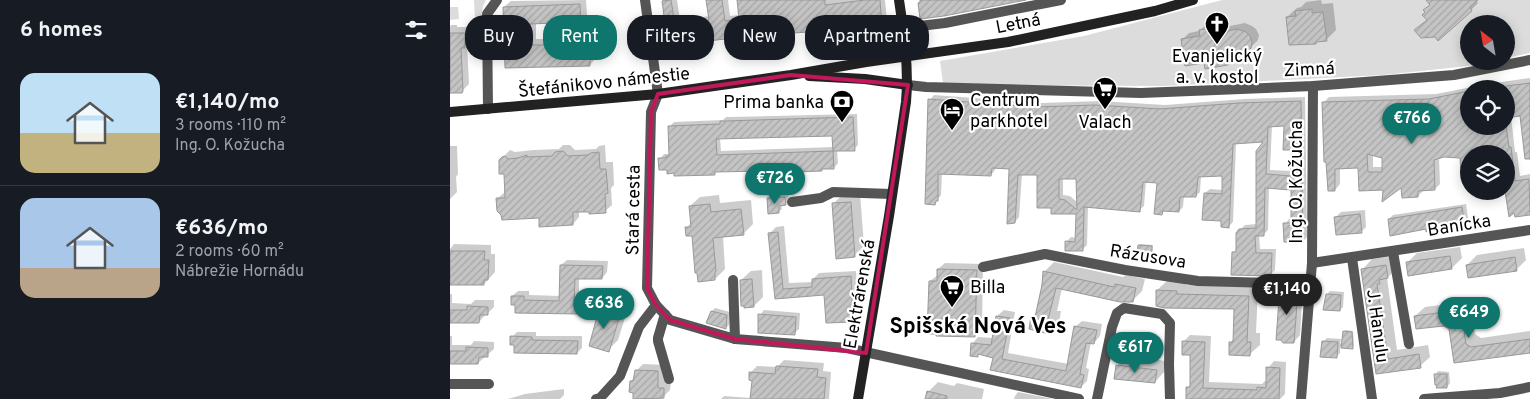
<!DOCTYPE html>
<meta charset="utf-8">
<style>
body{margin:0;font-family:Overpass,sans-serif;background:#242831;color:#f1f3f6;height:100vh;display:flex;flex-direction:column;font-size:19px;white-space:nowrap}
*{box-sizing:border-box;margin:0}
p{font-size:16px;color:#9ea1a6}
.icon{flex:none;width:28px;height:28px;fill:none;stroke:currentColor;stroke-width:2;stroke-linecap:round;stroke-linejoin:round}
.map{position:relative;flex:1;overflow:hidden}
.drawer{display:flex;flex-direction:column;background:#171b24;width:450px}
.drawer>*{flex:none}
.guide{position:absolute;left:15px;top:15px;width:475px;height:45px;display:flex;gap:10px}
.needle{width:32px;rotate:329deg}
.tools{position:absolute;left:1010px;top:15px;display:grid;gap:10px}
.tools a{display:grid;place-items:center;width:55px;height:55px;border-radius:50%;background:#171b24;box-shadow:0 2px 12px #0003;font-size:25px}
.price{position:absolute;translate:-50% -42px;padding:0 11px;border-radius:18px;background:#0f766e;color:#fff;font-size:16px;line-height:32px;filter:drop-shadow(0 1px 2px #0008)}
.price::after{content:'';position:absolute;left:50%;top:30px;width:15px;height:11px;margin-left:-8px;background:inherit;clip-path:polygon(0 0,100% 0,50% 100%)}
.price.selected{background:#222;color:#fff}
ul{padding:0;list-style:none}
li{display:flex;align-items:center;gap:15px;height:125px;padding:0 20px}
li+li{border-top:1px solid #363941}
li span{display:grid;place-items:center;flex:none;width:140px;height:100px;border-radius:15px;color:#555}
li>.icon{margin-inline-start:auto}
span .icon{width:60px;height:60px;fill:#fffc;stroke-width:1}
li b{font-size:21px}
h2{display:flex;justify-content:space-between;align-items:center;height:60px;padding:0 20px;font-size:21px}
.tag{padding:0 18px;border-radius:20px;background:#171b24;box-shadow:0 2px 12px #0003;font-size:18px;line-height:45px}
.tag.selected{background:#0f766e;color:#fff}
main{display:flex;flex:1;min-height:0}
.map>svg:first-child{display:block}
.green{fill:#dcdcdc}
.shadow{fill:#0003;fill-rule:evenodd}
.building{fill:url(#building-hatch);stroke:#999;fill-rule:evenodd}
.lines{fill:none;stroke-linecap:round;stroke-linejoin:round}
.street{stroke:#555;stroke-width:10}
.secondary{stroke:#222;stroke-width:10}
.marked{fill:none;stroke:#c2185b;stroke-width:4;stroke-linejoin:round}
.labels{text-anchor:middle;stroke-width:4.5;stroke-linejoin:round;paint-order:stroke}
.street-label{font-size:18px;fill:#000;stroke:#fff}
.poi-label{font-size:18px;fill:#000;stroke:#fff}
.district-label{font-size:22px;font-weight:bold;fill:#000;stroke:#fff}
</style>
<main>
<section class="drawer">
<h2>6 homes<svg class="icon" aria-label="filters" viewBox="0 0 24 24"><path d="M4 7h16M4 17h16"/><circle cx="9" cy="7" r="2"/><circle cx="15" cy="17" r="2"/></svg></h2>
<ul>
<li><span style="background:linear-gradient(#bfe0f5 60%,#c2b280 0)"><svg class="icon" aria-label="home" viewBox="0 0 24 24"><path d="M3 11l9-7 9 7M6 9v11h12V9"/></svg></span><div><b>€1,140/mo</b><p>3 rooms · 110 m²</p><p>Ing. O. Kožucha</p></div></li>
<li><span style="background:linear-gradient(#a9c7e8 70%,#b9a48a 0)"><svg class="icon" aria-label="home" viewBox="0 0 24 24"><path d="M3 11l9-7 9 7M6 9v11h12V9"/></svg></span><div><b>€636/mo</b><p>2 rooms · 60 m²</p><p>Nábrežie Hornádu</p></div></li>
</ul>
</section>
<div class="map">
<svg width="1080" height="399" viewBox="0 0 1080 399">
<defs>
<pattern id="building-hatch" width="6" height="6" patternUnits="userSpaceOnUse" patternTransform="scale(1.25)"><rect width="6" height="6" fill="#c4c4c4"/><path d="M-1 1l2-2M0 6l6-6M5 7l2-2" fill="none" stroke="#a7a7a7"/></pattern>
</defs>
<rect width="100%" height="100%" fill="#fff"/>
<g class="green">
<path d="M24 0H36L33 6 31 18 25 21Z"/>
<path d="M772 0H1080V53L1056 58V24H1019V61H1043L1028 65 933 75 714 86 532 85 493 83 490 61 634 36Z"/>
<path d="M0 7H8L9 19 0 20Z"/>
</g>
<g class="shadow">
<path d="M136 0 137 15 129 22V38H146V58L140 65 56 67 54 7 61 1ZM86 22H105V39H86Z"/>
<path d="M212 0H227L230 20 260 16 258 0H278L280 16 290 15 288 0H435L437 21 431 26 270 37 219 44Z"/>
<path d="M871 0 872 4 883 3 886 30 876 40 868 41 866 42 837 17 847 8 851 7 856 2Z"/>
<path d="M978 0H1026L1028 3 1021 10 978 19 975 10 981 4Z"/>
<path d="M779 20 780 26 795 23 802 26 806 29 809 35 808 40 795 53 785 57 777 64 755 62 732 40 739 33 749 31 757 24Z"/>
<path d="M1 25H7V27H21V40L17 44 19 84 11 92H0V27Z"/>
<path d="M1080 78V153L1071 114 1061 116 1065 152H1067L1070 176 1080 174V212L1066 214 1056 154H1019L1012 157 994 156 989 157 990 184 985 189 974 190 968 196 952 186 934 189 909 167 890 168V184L885 190 873 103 879 97 986 94 1022 87 1024 86ZM1019 89H1056V126H1019ZM923 155 934 157 933 167H923Z"/>
<path d="M484 95 592 103 650 101 715 105 795 99 855 97 857 237 853 241 835 224 839 219H842V189L819 187 818 230 813 235H809L810 249H826L825 270 820 275 783 253 787 248V233L795 225 807 224 816 141 786 143 783 222 778 227 755 193 760 189 773 190 774 175 751 176 750 192 746 196H734L733 207 729 211 716 210 712 213 708 182 696 181 694 206 689 210 638 206 637 245 632 250 616 242 621 237 627 238V213L603 206 588 174H572L569 217 565 222 560 168 546 167 545 170 541 175 492 172 491 195 485 203 480 100ZM822 125H835L842 149V171L820 170ZM628 177V203L620 196 613 195V178Z"/>
<path d="M407 114 408 145 404 149 387 150 388 163 384 168H373L371 170 267 171 264 173 225 172 218 169 210 159 214 154H220L219 127 224 122 273 120 276 117H280ZM383 134 384 147 271 151 270 138Z"/>
<path d="M113 145H120L125 150 146 149 149 146 155 145 156 162H163L164 185 161 188 162 205 155 211H129V217L123 224 90 217 48 198 56 191 55 173 50 160 60 150 65 152 83 150 109 149Z"/>
<path d="M0 146H7L8 174 6 177 7 192 0 199Z"/>
<path d="M410 193 414 246 404 256 383 204 393 194Z"/>
<path d="M338 194 339 201 335 204H331L332 209 328 212 318 199 322 196Z"/>
<path d="M269 195 270 203 301 200 303 224 293 234 273 236 275 269 265 279 243 234 236 228 242 222 240 206 250 197Z"/>
<path d="M1016 204 1018 218 1014 222 977 228 939 219 943 215Z"/>
<path d="M915 210 916 227 911 232 886 217 891 212Z"/>
<path d="M334 226 339 283 363 282V279L369 273 406 271 408 314 402 320 375 294 326 297 320 233 326 227Z"/>
<path d="M4 244 41 245V254H45V272L34 284H0V249Z"/>
<path d="M690 244 703 245 702 252 701 253 689 245Z"/>
<path d="M1010 247 1012 258 1002 268 959 274 957 263 967 253Z"/>
<path d="M1074 248 1076 260 1066 270 1017 265 1027 255Z"/>
<path d="M945 256 947 268 937 278 947 350 978 345 980 357 970 366 927 373 913 269 922 259Z"/>
<path d="M117 260 158 261 157 272 152 278 129 277V296H133V307L128 313 66 303 62 296 68 291H79V295L111 296V265Z"/>
<path d="M604 262 673 277 676 275 695 279 692 291 682 301 612 288 607 311H611L609 323 599 333 583 317 587 312 594 272Z"/>
<path d="M495 263 533 264 532 329 525 336 480 281 488 275V269Z"/>
<path d="M312 270 313 297 304 306 291 280 301 271Z"/>
<path d="M717 281H736V285L808 287 806 333H810V345L800 354 781 342 784 338 785 308 707 290Z"/>
<path d="M853 286 850 335 844 342 828 294 825 292 829 288Z"/>
<path d="M880 291 894 292 893 307 890 310 877 294Z"/>
<path d="M0 294H2V303L21 304 25 300H44V307L37 314H36L29 322 0 321Z"/>
<path d="M160 300 168 302 170 301 172 303 179 305 168 340 158 350 151 310Z"/>
<path d="M1020 301 1025 334 1031 338 1080 331V351L1005 362 1001 328 965 316 975 307Z"/>
<path d="M265 308 280 312 279 325 276 328 258 323 262 311Z"/>
<path d="M314 310 350 313 349 329 344 333 310 315Z"/>
<path d="M554 310 565 312 558 353 619 364 625 327 632 321 652 324 650 336 644 343 641 342 636 368 639 369 637 381 631 387 544 357 530 353 527 355 522 344 528 337 543 338 547 316Z"/>
<path d="M895 330 903 331 904 346 902 348 890 347V353L886 357 873 342 877 338 891 339 890 344 894 340V332Z"/>
<path d="M67 332H86V336H132V348L127 353 66 344 62 337Z"/>
<path d="M740 335 761 336 759 382 812 384 815 381 817 382 818 368 824 361 836 362 835 394 830 399H737V388L741 384V354L733 342Z"/>
<path d="M0 336H2V345H21L24 341 44 342V349L28 363 0 362Z"/>
<path d="M677 356 716 361 714 372 705 382 667 366Z"/>
<path d="M334 360 374 363 373 371 381 372 379 399H271L274 396 301 398 303 379 301 372 307 366 327 367Z"/>
<path d="M193 364 215 365 214 381 221 382 220 390 213 397V399H184L185 392 181 381 185 377 186 371Z"/>
<path d="M988 371 999 372 1000 383 997 387 985 375Z"/>
<path d="M488 382 504 386 507 383 534 389 532 399H476L478 392Z"/>
<path d="M114 389V395L110 399H58L75 394Z"/>
<path d="M568 392 603 399H564L565 396Z"/>
</g>
<g class="building">
<path d="M221 0 225 25 259 20 256 0H272L275 21 289 19 287 0H375V5L415 0H430L432 27 299 36 218 46 212 1Z"/>
<path d="M470 0H576L494 16 470 19 468 3 470 2Z"/>
<path d="M976 0H1028L1020 7 1022 11 988 41 985 37 971 38 964 30 977 20 972 15 975 12 973 10 980 5Z"/>
<path d="M130 4 131 23H123V44H140V66L55 68 53 7ZM104 23V45H81L80 24Z"/>
<path d="M862 9V13L873 12 877 41 866 42V44L839 45 836 17 846 16 845 11Z"/>
<path d="M773 26 774 32 787 29 796 32 800 36 802 42 801 48 796 54 791 57 777 59 778 65 755 69 754 63 735 66 731 39 750 36 749 30Z"/>
<path d="M0 33H15V48H11L13 91 12 93H0Z"/>
<path d="M1080 83V159H1075L1070 116 1056 118V86Z"/>
<path d="M1019 91V126H1056L1059 147H1061L1065 181 1079 179 1080 215 1065 217 1064 213 1059 217 1055 191H1056V154H1019V172L1011 173 1010 158 994 157 984 160 985 190 968 191V197L952 198 951 188 932 202 933 190 909 191 908 168 885 169V191H878L876 162H874L872 102 979 99ZM917 154 932 158V172H918Z"/>
<path d="M478 99 586 107 645 105 710 109 789 103 851 101 853 243 834 242 833 223H841V190L815 188 814 236H805L806 253H822L821 276 781 275 782 252H786V233L789 229 806 228V151L813 142 783 144 779 228 771 227V221L752 220 754 193 772 194V176L748 177 746 197H730L729 212 713 211 712 215 704 214 707 183 693 182 690 212 634 207 633 251H615V241L625 242 626 214H601V208H587V175H568L565 223 557 224 559 169 542 168 541 176 488 174V201H486L485 205 475 204ZM834 126 833 150H841V176L816 174 818 127ZM609 179H626L627 210 615 200 609 199Z"/>
<path d="M403 117 405 151H383L384 169H372V171L316 173V171L265 172V175L224 176V173L217 174V170H209L208 158H216V156H219L218 126 270 124V121H275ZM382 136 383 151 267 155 266 139Z"/>
<path d="M113 151 118 156 138 155 141 153 149 152 150 169H156L158 193 155 194 156 213 139 214V212H123V225L89 227V218L52 220 51 215 47 211 46 198H55L54 174H49V160L52 157 55 156 58 159 68 158 77 155V157L102 156 105 152Z"/>
<path d="M335 197 336 205 329 206V213L318 214 317 198Z"/>
<path d="M401 202 405 257 386 259 382 203Z"/>
<path d="M260 204 261 212 291 209 294 235 263 238 266 271 265 272V280L248 282 247 273H245L242 236H236L235 227H241L239 206Z"/>
<path d="M1012 207 1015 224 982 228 976 232V229L940 236 938 219Z"/>
<path d="M910 214 912 233 886 235 884 217Z"/>
<path d="M328 232 333 289 362 287V279L401 276 403 322 376 323 374 295 325 299 318 233Z"/>
<path d="M688 245 702 246V254L687 253Z"/>
<path d="M0 251H35L34 260H39L38 280H34V285H0Z"/>
<path d="M1000 256 1002 269 958 276 956 262Z"/>
<path d="M1065 257 1067 271 1018 278 1016 265Z"/>
<path d="M110 265 153 266 152 279H125L124 301H128V314L65 313V305H61V296H74V300L109 301Z"/>
<path d="M936 265 938 278 929 280 930 284H927L938 359 969 354 971 368 926 374 911 269Z"/>
<path d="M487 269 527 270 525 337 486 336V334H477L479 281H487Z"/>
<path d="M593 271 664 287 665 284 686 288 683 302H670L606 288 598 320 602 321 599 334 579 329 581 316 585 317 592 285Z"/>
<path d="M302 279 304 307 294 308V306H291L290 280Z"/>
<path d="M706 290 727 291V294L799 296 797 342H801L800 356 779 355V342H783L784 309 714 308 706 306Z"/>
<path d="M828 290 848 291 844 343H833L831 340H826L829 299H827V295L823 292Z"/>
<path d="M876 294 891 295 890 311 873 310Z"/>
<path d="M17 306 38 307V315H30L29 323H0V310H17Z"/>
<path d="M149 309 157 311 160 309 162 313 170 315 159 352 139 346Z"/>
<path d="M1011 310 1016 344 1021 347 1080 339V353L1004 363 999 329 994 326 966 329 964 316Z"/>
<path d="M261 311 277 315 276 329 256 323Z"/>
<path d="M308 314 346 317 345 335 308 333Z"/>
<path d="M546 316 560 318 552 359 616 371 624 326 647 330 644 344 636 343 630 374 634 375 631 388 540 370 543 358 528 354V357L520 356 521 343 541 345Z"/>
<path d="M893 331 902 332 903 349 891 348Z"/>
<path d="M60 336 82 337V340L128 341 127 354 64 353V345H60Z"/>
<path d="M732 341 755 342 753 388 807 390V387L816 388V367L830 368 829 399H736V387H740V355H732Z"/>
<path d="M872 341 888 342 887 358 870 357Z"/>
<path d="M16 347 38 348V357H29L28 364H0V351H16Z"/>
<path d="M666 365 707 370 705 383 664 379Z"/>
<path d="M326 366 368 369 367 377 376 378 374 399H300L302 381 299 380V372L325 374Z"/>
<path d="M185 370 208 371V388H214V398L183 399V393L179 392 180 381H183Z"/>
<path d="M984 374H997V388H986L987 385H985Z"/>
<path d="M477 391 497 396V399H475Z"/>
</g>
<g class="lines">
<g class="street">
<path d="M195 0 208 94 201 112 197 288 206 305 220 320 285 339 397 348 629 399"/>
<path d="M453 28 495 23 611 0"/>
<path d="M458 85 476 87 691 93 863 86 1004 75 1080 60"/>
<path d="M38 109 37 14 47 0"/>
<path d="M342 202 371 198 383 192 442 194"/>
<path d="M943 252 959 344"/>
<path d="M902 258 922 399"/>
<path d="M862 263 1080 230"/>
<path d="M533 267 595 254 675 270 748 281 861 284"/>
<path d="M283 280 285 339"/>
<path d="M215 314 208 338V341L219 379"/>
<path d="M0 384H39"/>
<path d="M146 399 150 398 170 376 189 327 206 305"/>
<path d="M647 399 662 327 667 313 674 308 712 314 720 323 719 364 720 399"/>
<path d="M851 399 862 263 863 86"/>
<path d="M974 399 1050 393 1080 387"/>
</g>
<g class="secondary">
<path d="M359 76 415 79 458 85"/>
<path d="M0 112 208 94 341 75 416 62 558 42 705 11 743 0"/>
<path d="M408 399 439 216 456 102C459 68 454 33 449 0"/>
</g>
</g>
<path class="marked" d="M341 75 458 85 416 353 285 339 220 320 206 305 197 288 201 112 208 94Z"/>
<defs>
<symbol id="church-pin" viewBox="-11 -11 22 30"><path d="M0 17L-7.5 6A9.5 9.5 0 1 1 7.5 6Z" fill="#000" stroke="#fff"/><path d="M-1.2-6h2.4v3.5h3.3v2.4h-3.3V6h-2.4V-.1h-3.3v-2.4h3.3Z" fill="#fff"/></symbol>
<symbol id="supermarket-pin" viewBox="-11 -11 22 30"><path d="M0 17L-7.5 6A9.5 9.5 0 1 1 7.5 6Z" fill="#000" stroke="#fff"/><path d="M-6-5.5h2.5l.6 2H6L4.5 2H-2.5L-4.4-4H-6ZM-1.5 3.2a1.3 1.3 0 1 0 .1 0ZM3 3.2a1.3 1.3 0 1 0 .1 0Z" fill="#fff"/></symbol>
<symbol id="bank-pin" viewBox="-11 -11 22 30"><path d="M0 17L-7.5 6A9.5 9.5 0 1 1 7.5 6Z" fill="#000" stroke="#fff"/><path d="M-6-4H6V4H-6ZM0-2.3a2.3 2.3 0 1 0 0 4.6a2.3 2.3 0 1 0 0-4.6Z" fill="#fff"/></symbol>
<symbol id="hotel-pin" viewBox="-11 -11 22 30"><path d="M0 17L-7.5 6A9.5 9.5 0 1 1 7.5 6Z" fill="#000" stroke="#fff"/><path d="M-6-4.5h1.5V1H6V5H4.5V3h-9V5H-6ZM-4 0a1.8 1.8 0 1 1 3.6 0ZM.5 0V-2.5h3Q6-2.5 6 0Z" fill="#fff"/></symbol>
</defs>
<g fill-rule="evenodd">
<use href="#church-pin" x="753" y="10" width="28" height="38"/>
<use href="#supermarket-pin" x="641" y="75" width="28" height="38"/>
<use href="#bank-pin" x="378" y="88" width="28" height="38"/>
<use href="#hotel-pin" x="488" y="96" width="28" height="38"/>
<use href="#supermarket-pin" x="488" y="273" width="28" height="38"/>
</g>
<g class="labels">
<g class="street-label">
<text transform="translate(568 23) rotate(-11)" y="6">Letná</text>
<text transform="translate(859 69) rotate(-3)" y="6">Zimná</text>
<text transform="translate(154 82) rotate(-6)" y="6">Štefánikovo námestie</text>
<text transform="translate(846 182) rotate(-90)" y="6">Ing. O. Kožucha</text>
<text transform="translate(183 210) rotate(-89)" y="6">Stará cesta</text>
<text transform="translate(1009 225) rotate(-9)" y="6">Banícka</text>
<text transform="translate(698 256) rotate(9)" y="6">Rázusova</text>
<text transform="translate(409 294) rotate(-80)" y="6">Elektrárenská</text>
<text transform="translate(928 326) rotate(82)" y="6">J. Hanulu</text>
</g>
<g class="poi-label">
<text x="767" y="62">Evanjelický<tspan x="767" dy="21">a. v. kostol</tspan></text>
<text x="520" y="106" text-anchor="start">Centrum<tspan x="520" dy="21">parkhotel</tspan></text>
<text x="374" y="108" text-anchor="end">Prima banka</text>
<text x="655" y="128">Valach</text>
<text x="520" y="293" text-anchor="start">Billa</text>
</g>
<g class="district-label">
<text x="528" y="333">Spišská Nová Ves</text>
</g>
</g>
</svg>
<div class="tools">
<a><svg class="needle" viewBox="-14 -14 28 28"><path d="M0-13l5 13h-10z" fill="#e53935"/><path d="M0 13l5-13h-10z" fill="#9ea1a6"/></svg></a>
<a><svg class="icon" aria-label="locate" viewBox="0 0 24 24"><circle cx="12" cy="12" r="6"/><path d="M12 2v4M12 18v4M2 12h4M18 12h4"/></svg></a>
<a><svg class="icon" aria-label="layers" viewBox="0 0 24 24"><path d="M12 4l9 5-9 5-9-5zM3 14l9 5 9-5"/></svg></a>
</div>
<b class="price" style="left:962px;top:145px">€766</b>
<b class="price" style="left:325px;top:205px">€726</b>
<b class="price selected" style="left:837px;top:316px">€1,140</b>
<b class="price" style="left:154px;top:330px">€636</b>
<b class="price" style="left:1019px;top:339px">€649</b>
<b class="price" style="left:685px;top:374px">€617</b>
<div class="guide">
<a class="tag">Buy</a>
<a class="tag selected">Rent</a>
<a class="tag">Filters</a>
<a class="tag">New</a>
<a class="tag">Apartment</a>
</div>
</div>
</main>
